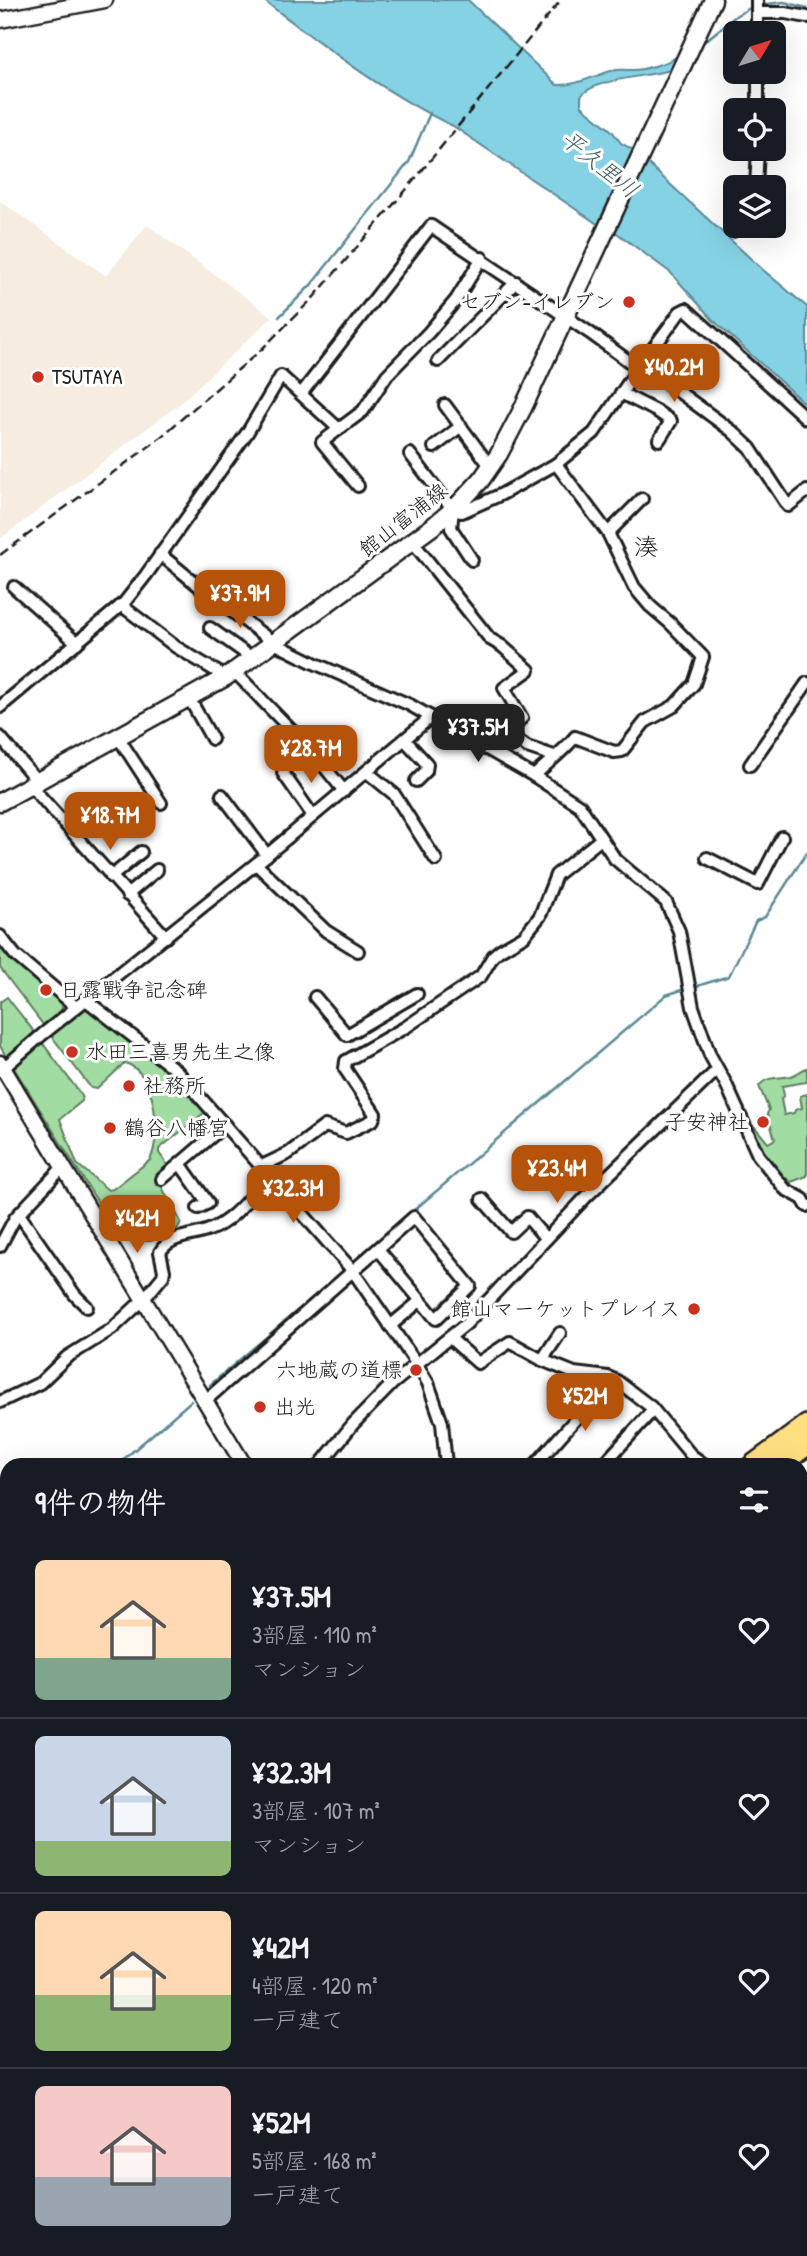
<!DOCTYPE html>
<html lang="ja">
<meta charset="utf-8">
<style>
body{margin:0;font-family:"Patrick Hand","Klee One",sans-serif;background:#242831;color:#f1f3f6;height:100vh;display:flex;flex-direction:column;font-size:26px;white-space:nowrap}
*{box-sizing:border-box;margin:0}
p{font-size:23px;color:#9ea1a6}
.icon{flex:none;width:38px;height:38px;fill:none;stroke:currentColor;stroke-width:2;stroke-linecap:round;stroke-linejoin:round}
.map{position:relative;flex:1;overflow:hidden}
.details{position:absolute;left:0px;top:1458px;width:808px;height:800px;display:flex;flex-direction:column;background:#171b24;border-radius:21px 21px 0 0;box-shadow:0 7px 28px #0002}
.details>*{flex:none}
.needle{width:46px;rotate:52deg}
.tools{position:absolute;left:723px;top:21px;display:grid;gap:14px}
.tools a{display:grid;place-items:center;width:63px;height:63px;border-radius:10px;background:#171b24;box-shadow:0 7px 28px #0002;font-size:35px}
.price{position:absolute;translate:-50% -60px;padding:0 16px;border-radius:14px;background:#b45309;color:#fff;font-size:23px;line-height:46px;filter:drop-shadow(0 2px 4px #0008)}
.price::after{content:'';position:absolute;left:50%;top:42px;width:21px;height:16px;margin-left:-10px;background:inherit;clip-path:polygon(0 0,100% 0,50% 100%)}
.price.on{background:#222;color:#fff}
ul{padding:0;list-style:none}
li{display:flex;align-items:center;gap:21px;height:175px;padding:0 35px}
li+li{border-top:2px solid #363941}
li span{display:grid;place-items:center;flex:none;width:196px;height:140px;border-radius:10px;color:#555}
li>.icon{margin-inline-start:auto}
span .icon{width:84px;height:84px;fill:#fffc;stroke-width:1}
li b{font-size:30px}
h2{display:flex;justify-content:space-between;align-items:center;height:84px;padding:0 35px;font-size:30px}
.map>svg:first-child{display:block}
.built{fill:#f6ecdf}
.green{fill:#a1dca2;stroke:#5e7c5f;stroke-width:2}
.water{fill:#86d2e5;stroke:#5c8995;stroke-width:2}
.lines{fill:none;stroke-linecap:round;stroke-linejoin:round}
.stream{stroke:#5c8995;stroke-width:2.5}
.minor-casing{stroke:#1c1c1c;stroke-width:16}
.tertiary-casing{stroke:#1c1c1c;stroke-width:19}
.secondary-casing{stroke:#1c1c1c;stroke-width:21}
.trunk-casing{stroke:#1c1c1c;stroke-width:24}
.minor{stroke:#fff;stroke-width:10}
.tertiary{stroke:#fff;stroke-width:14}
.secondary{stroke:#fff;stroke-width:16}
.trunk{stroke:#fedf80;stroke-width:19}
.rail{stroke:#1c1c1c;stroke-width:2.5;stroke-dasharray:10 5;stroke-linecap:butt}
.poi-dot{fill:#c8321e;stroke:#fff;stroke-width:2.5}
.labels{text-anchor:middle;stroke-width:6;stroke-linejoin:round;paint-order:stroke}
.poi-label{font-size:21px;fill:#1c1c1c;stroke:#fff;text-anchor:start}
.street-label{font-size:21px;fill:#1c1c1c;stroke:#fff}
.water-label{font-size:23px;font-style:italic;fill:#415c62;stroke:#fff}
.quarter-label{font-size:24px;fill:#1c1c1c;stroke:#fff}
</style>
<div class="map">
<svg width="807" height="2256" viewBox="0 0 807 2256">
<rect width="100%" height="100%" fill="#fff"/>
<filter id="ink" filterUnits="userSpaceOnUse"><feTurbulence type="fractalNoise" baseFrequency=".0143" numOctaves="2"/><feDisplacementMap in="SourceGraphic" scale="14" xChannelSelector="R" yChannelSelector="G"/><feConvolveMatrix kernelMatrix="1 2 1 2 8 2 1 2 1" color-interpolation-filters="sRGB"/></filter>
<g filter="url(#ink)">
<path class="built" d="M0 201 106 276 147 225 272 317 178 405 0 539Z"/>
<g class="green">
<path d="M0 943 63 1001 61 1013 44 1026 0 968Z"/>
<path d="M7 997 35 1033 7 1058 0 1046V1002Z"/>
<path d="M81 1008 97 1011 175 1073 205 1107 204 1113 159 1149V1153L169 1167 159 1182 181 1222 177 1230 151 1241H146L128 1226 112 1225 12 1065 41 1041 82 1096V1101L60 1119 77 1164 108 1190 113 1189 150 1160C162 1135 156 1072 125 1063L97 1089 91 1088 50 1034Z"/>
<path d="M807 1068V1082L782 1086 784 1095 781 1099 784 1115 794 1113 795 1110 802 1108 800 1096 807 1094V1176L791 1182C772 1168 759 1152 750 1129L753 1126 755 1127 768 1143 775 1139 767 1114 769 1110 759 1086C768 1075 779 1079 791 1076 797 1074 801 1070 807 1068Z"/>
<path d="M241 2250H456L460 2256H233Z"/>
</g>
<g class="water">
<path d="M263 0H468L557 85C575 86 594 76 611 71 619 69 626 70 633 70 644 70 667 63 676 57L670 70C648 77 595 78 581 96V105L585 109 612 131 621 143 633 150 599 225 453 126C385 94 323 45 263 0Z"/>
<path d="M646 162 762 269 807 307V406L713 320 671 273 614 231Z"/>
</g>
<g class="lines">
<g class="stream">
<path d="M759 5 784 2 807 8"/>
<path d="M699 46 737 15 752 7"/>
<path d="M279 317 311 285 409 162 430 113"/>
<path d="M691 988 729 976 756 921 765 917 807 852"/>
<path d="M351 1264 666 995 685 989"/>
<path d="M210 1385 346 1269"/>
<path d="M117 1465 191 1401"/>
<path d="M0 1565 7 1559"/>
<path d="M802 1718 807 1714"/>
</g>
<defs>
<g id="minor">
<path d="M757 13H785L807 17"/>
<path d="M757 33V0"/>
<path d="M758 72V110"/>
<path d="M756 187 758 149"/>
<path d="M733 231 737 226"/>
<path d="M438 361 516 282"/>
<path d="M641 364 732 431 750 448 788 506 807 491"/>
<path d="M621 393 658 412 671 421 659 440"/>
<path d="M301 394 431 226 590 333 638 368"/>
<path d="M445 405 490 466"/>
<path d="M339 429 363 411 387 375 429 332 456 300 482 258"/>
<path d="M434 447 461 426"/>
<path d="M410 454 453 510 462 512 502 494 556 464 594 433 635 373 680 312 686 309 807 419"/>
<path d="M453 510 451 528 472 560"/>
<path d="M608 533 642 499"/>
<path d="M412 541 490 639 502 646 529 670 504 688 522 718 485 749"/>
<path d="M160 554 205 591 274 643 314 663 410 705 534 776 580 806 615 859 666 902 679 931 693 1007 710 1055 726 1084 758 1155 785 1189 803 1199 807 1206"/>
<path d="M14 587 77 643"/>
<path d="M121 605 176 647 226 677"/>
<path d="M210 628 252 658"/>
<path d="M234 671 291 730 301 738 344 791"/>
<path d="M189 698 212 739"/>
<path d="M0 707 124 603 146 575 247 433 281 376 339 429 322 442 358 486"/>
<path d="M506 732 527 747 554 756"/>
<path d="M0 737 38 782"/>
<path d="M118 737 161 803"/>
<path d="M405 740 427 764 426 771 416 781"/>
<path d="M750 765 807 683"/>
<path d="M367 772 394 794 436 860"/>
<path d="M283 773 313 816"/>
<path d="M534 776C547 763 563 752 575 737L614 752 622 751 645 722 674 706 694 684 703 657 671 624 650 606 634 587 608 533 556 464"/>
<path d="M31 786 166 937"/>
<path d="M222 795 267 855"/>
<path d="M707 858 758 884 782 837"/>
<path d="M256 864 326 931 358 951"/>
<path d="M111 877 141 852"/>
<path d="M127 895 157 870"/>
<path d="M0 936 15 955 76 1007"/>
<path d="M315 997 347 1035 417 994"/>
<path d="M86 1000 177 1071 353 1271 416 1363 428 1383 442 1423 446 1465"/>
<path d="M0 1071 43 1034 267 855 431 717"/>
<path d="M181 1165 208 1203 198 1208"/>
<path d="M262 1166 289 1153 325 1126 346 1133 373 1120 375 1114 345 1069 346 1061 406 1027 481 976 493 956 500 950 524 936 540 916 556 875 601 839"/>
<path d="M162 1179 225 1125"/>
<path d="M482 1199 511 1232 527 1217 546 1239"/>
<path d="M19 1214 75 1295 87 1307"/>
<path d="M0 1246 15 1218 63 1167"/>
<path d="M390 1326 420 1301"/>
<path d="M450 1338 478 1363 510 1342 542 1360 574 1373 608 1377 617 1381 651 1407 691 1455 705 1465"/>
<path d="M542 1360 560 1333"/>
<path d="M205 1401 414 1217 470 1286 436 1319 378 1249"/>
<path d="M0 1402 40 1383 67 1357 112 1329 144 1299 163 1276 164 1271 160 1252C170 1235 192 1237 209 1230 234 1221 252 1194 270 1175"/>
<path d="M320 1465 353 1424 393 1383 466 1324 585 1198 717 1070"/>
<path d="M535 1465 611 1379"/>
<path d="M603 1465 653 1410"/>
<path d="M802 1654 807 1650"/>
<path d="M0 1688 7 1687"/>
<path d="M802 1770 807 1777"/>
<path d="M802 1858 807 1854"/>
<path d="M802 2056 807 2051"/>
<path d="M802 2097 807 2104"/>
<path d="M802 2238 807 2239"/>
<path d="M478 2250 482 2256"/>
<path d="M538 2250 543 2256"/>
<path d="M208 2256 216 2250"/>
<path d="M620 2256 627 2250"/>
<path d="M745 2256 752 2250"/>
</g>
<g id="tertiary">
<path d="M0 20 105 0"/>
<path d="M0 1063 244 1465"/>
<path d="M0 2031 7 2026"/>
</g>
<path id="secondary" d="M0 802 226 677 432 527 456 507 481 480 499 454 523 408 713 0"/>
<g id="trunk">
<path d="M753 1465 807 1425"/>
<path d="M780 1465 807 1445"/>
<path d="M0 2115 7 2102"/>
<path d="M0 2153 7 2140"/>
</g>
</defs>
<use href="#minor" class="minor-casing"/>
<use href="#tertiary" class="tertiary-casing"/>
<use href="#secondary" class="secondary-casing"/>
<use href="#trunk" class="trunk-casing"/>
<use href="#minor" class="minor"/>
<use href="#tertiary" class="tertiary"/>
<use href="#secondary" class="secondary"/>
<use href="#trunk" class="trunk"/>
<path class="rail" d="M0 555 155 442 262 349 314 297 406 190 561 0"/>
</g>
</g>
<g class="poi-dot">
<circle cx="629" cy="302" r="7"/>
<circle cx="38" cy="377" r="7"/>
<circle cx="46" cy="990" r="7"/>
<circle cx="72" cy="1052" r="7"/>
<circle cx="129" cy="1086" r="7"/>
<circle cx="763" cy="1122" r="7"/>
<circle cx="110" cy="1128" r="7"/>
<circle cx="694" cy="1309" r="7"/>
<circle cx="416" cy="1370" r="7"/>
<circle cx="260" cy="1407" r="7"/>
</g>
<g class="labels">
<g class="poi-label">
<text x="615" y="309" text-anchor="end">セブン-イレブン</text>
<text x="52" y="384">TSUTAYA</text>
<text x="60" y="997">日露戰争記念碑</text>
<text x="86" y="1059">水田三喜男先生之像</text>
<text x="143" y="1093">社務所</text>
<text x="749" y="1129" text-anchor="end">子安神社</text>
<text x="124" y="1135">鶴谷八幡宮</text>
<text x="680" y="1316" text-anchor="end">館山マーケットプレイス</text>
<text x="402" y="1377" text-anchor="end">六地蔵の道標</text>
<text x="274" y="1414">出光</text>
</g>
<g class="street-label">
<text transform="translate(403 520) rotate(-38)" y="7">館山富浦線</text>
</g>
<g class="water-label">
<text transform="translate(600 164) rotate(39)" y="8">平久里川</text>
</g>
<g class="quarter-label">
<text x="646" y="555">湊</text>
</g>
</g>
</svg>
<div class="tools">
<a><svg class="needle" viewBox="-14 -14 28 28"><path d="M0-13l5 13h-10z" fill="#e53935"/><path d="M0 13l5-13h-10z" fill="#9ea1a6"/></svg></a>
<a><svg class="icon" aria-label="locate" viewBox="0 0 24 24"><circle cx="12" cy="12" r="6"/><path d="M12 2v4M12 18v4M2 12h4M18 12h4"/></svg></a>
<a><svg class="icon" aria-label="layers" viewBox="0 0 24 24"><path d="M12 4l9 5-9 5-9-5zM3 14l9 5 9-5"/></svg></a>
</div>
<b class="price" style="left:674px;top:404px">¥40.2M</b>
<b class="price" style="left:240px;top:630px">¥37.9M</b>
<b class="price on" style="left:478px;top:764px">¥37.5M</b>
<b class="price" style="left:311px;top:785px">¥28.7M</b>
<b class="price" style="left:110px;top:852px">¥18.7M</b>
<b class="price" style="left:557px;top:1205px">¥23.4M</b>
<b class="price" style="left:293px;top:1225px">¥32.3M</b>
<b class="price" style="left:137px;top:1255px">¥42M</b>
<b class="price" style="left:585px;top:1433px">¥52M</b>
<section class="details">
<h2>9件の物件<svg class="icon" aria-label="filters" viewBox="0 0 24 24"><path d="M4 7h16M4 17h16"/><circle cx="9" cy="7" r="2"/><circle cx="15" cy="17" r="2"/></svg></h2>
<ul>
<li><span style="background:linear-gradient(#ffd9b3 70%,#7fa58c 0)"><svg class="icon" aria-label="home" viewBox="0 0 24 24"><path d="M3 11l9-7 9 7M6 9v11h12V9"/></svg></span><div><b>¥37.5M</b><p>3部屋 · 110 m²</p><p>マンション</p></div><svg class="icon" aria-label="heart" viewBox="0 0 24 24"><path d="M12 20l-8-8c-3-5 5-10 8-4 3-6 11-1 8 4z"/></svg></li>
<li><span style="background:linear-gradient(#c9d6e8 75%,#8fb573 0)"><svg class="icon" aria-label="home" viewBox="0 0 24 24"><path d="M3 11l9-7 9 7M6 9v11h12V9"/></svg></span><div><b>¥32.3M</b><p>3部屋 · 107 m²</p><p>マンション</p></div><svg class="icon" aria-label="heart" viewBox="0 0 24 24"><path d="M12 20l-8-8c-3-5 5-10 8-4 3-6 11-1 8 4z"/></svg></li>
<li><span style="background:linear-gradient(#ffd9b3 60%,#8fb573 0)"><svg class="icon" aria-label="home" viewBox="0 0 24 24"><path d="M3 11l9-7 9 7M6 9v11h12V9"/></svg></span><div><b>¥42M</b><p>4部屋 · 120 m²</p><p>一戸建て</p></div><svg class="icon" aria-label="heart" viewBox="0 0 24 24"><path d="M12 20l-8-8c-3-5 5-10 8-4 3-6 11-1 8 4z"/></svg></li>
<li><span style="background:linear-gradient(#f6c9c9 65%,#9aa5b1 0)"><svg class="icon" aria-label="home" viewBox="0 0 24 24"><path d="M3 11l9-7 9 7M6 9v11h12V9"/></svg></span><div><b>¥52M</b><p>5部屋 · 168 m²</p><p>一戸建て</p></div><svg class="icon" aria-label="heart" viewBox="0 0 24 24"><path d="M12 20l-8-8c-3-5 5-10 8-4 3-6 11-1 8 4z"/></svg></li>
</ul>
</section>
</div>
